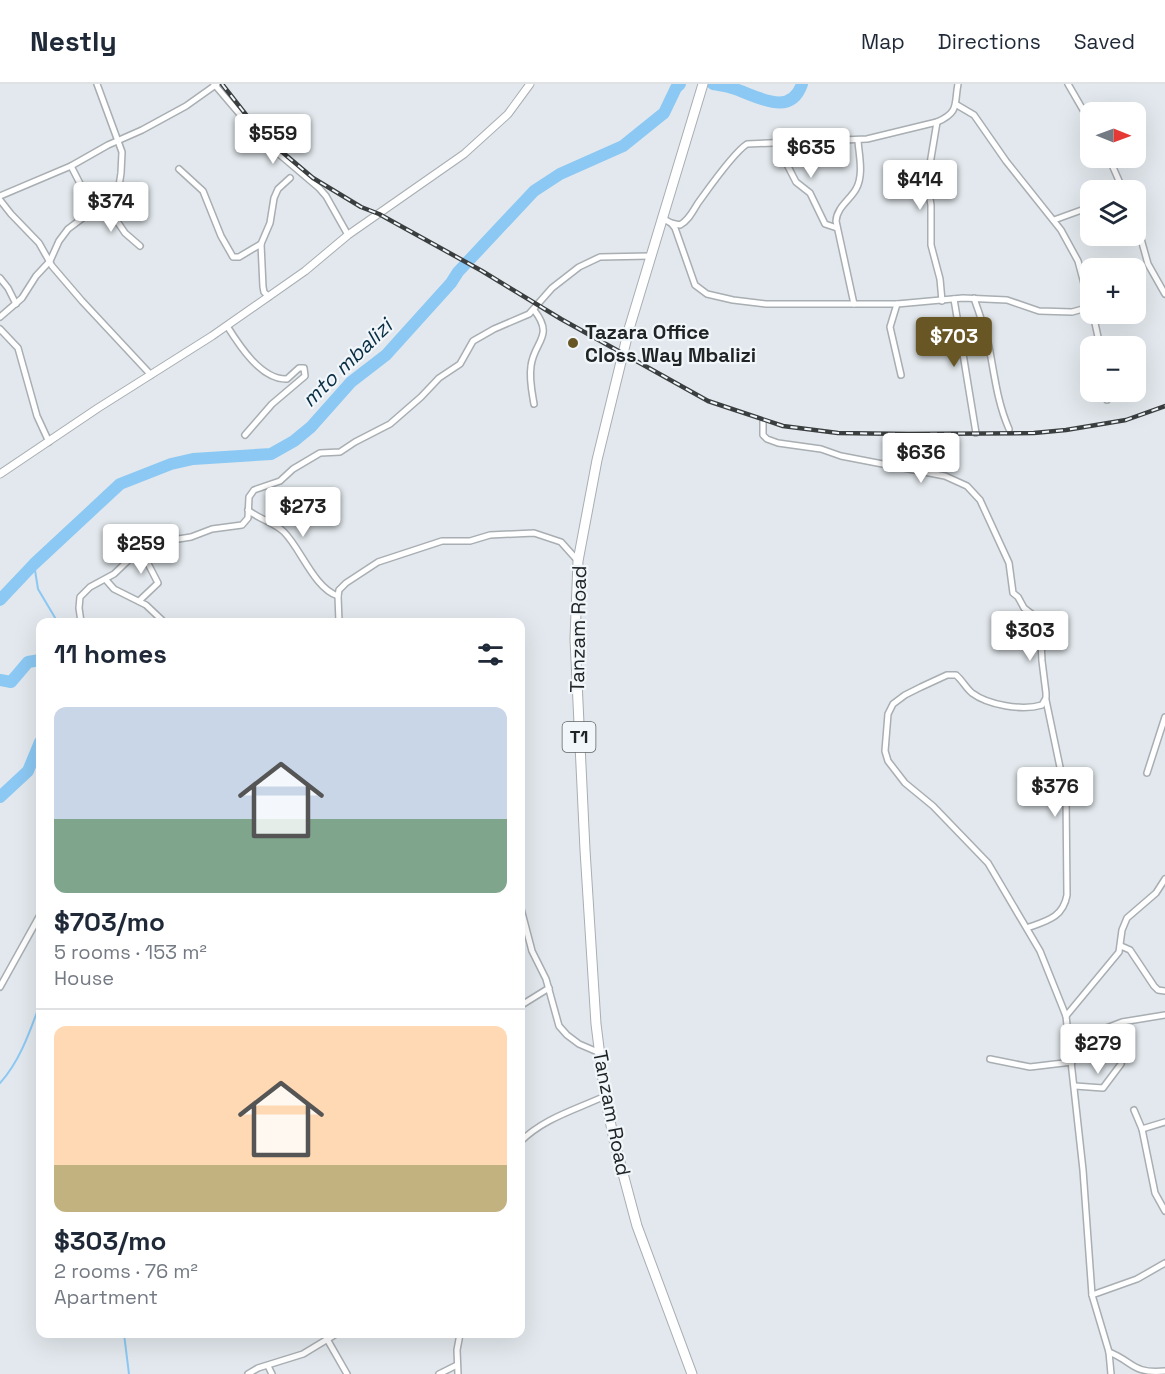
<!DOCTYPE html>
<meta charset="utf-8">
<style>
body{margin:0;font-family:"Space Grotesk",sans-serif;background:#f6f6f7;color:#1f2937;height:100vh;display:flex;flex-direction:column;font-size:22px;white-space:nowrap}
*{box-sizing:border-box;margin:0}
p{font-size:20px;color:#747a83}
.icon{flex:none;width:33px;height:33px;fill:none;stroke:currentColor;stroke-width:2;stroke-linecap:round;stroke-linejoin:round}
.map{position:relative;flex:1;overflow:hidden}
.side{position:absolute;left:36px;top:534px;width:489px;height:720px;display:flex;flex-direction:column;background:#fff;border-radius:12px;box-shadow:0 6px 24px #0002}
.side>*{flex:none}
.needle{width:39px;rotate:91deg}
.tools{position:absolute;left:1080px;top:18px;display:grid;gap:12px}
.tools a{display:grid;place-items:center;width:66px;height:66px;border-radius:12px;background:#fff;box-shadow:0 6px 24px #0002;font-size:30px}
.price{position:absolute;translate:-50% -51px;padding:0 14px;border-radius:6px;background:#fff;color:#222;font-size:20px;line-height:39px;filter:drop-shadow(0 2px 3px #0008)}
.price::after{content:'';position:absolute;left:50%;top:36px;width:18px;height:14px;margin-left:-9px;background:inherit;clip-path:polygon(0 0,100% 0,50% 100%)}
.price.current{background:#685624;color:#fff}
ul{padding:0;list-style:none}
li{display:grid;align-content:center;gap:12px;height:318px;padding:0 18px}
li+li{border-top:2px solid #e0e1e3}
li span{display:grid;place-items:center;height:186px;border-radius:12px;color:#555}
li>.icon{margin-inline-start:auto}
span .icon{width:108px;height:108px;fill:#fffc;stroke-width:1}
li b{font-size:26px}
h2{display:flex;justify-content:space-between;align-items:center;height:72px;padding:0 18px;font-size:26px}
header{display:flex;align-items:center;gap:36px;box-sizing:border-box;height:84px;padding:0 30px;background:#fff;border-bottom:2px solid #e0e1e3}
header strong{font-size:28px}
nav{display:flex;gap:33px;margin-inline-start:auto;font-size:21px}
.map>svg:first-child{display:block}
.lines{fill:none;stroke-linecap:round;stroke-linejoin:round}
.stream{stroke:#8bc8f3;stroke-width:2}
.river{stroke:#8bc8f3;stroke-width:12}
.street-casing{stroke:#a8aeb2;stroke-width:8}
.secondary-casing{stroke:#a8aeb2;stroke-width:9}
.highway-casing{stroke:#a8aeb2;stroke-width:11}
.street{stroke:#fff;stroke-width:5}
.secondary{stroke:#fff;stroke-width:7}
.highway{stroke:#fff;stroke-width:9}
.rail-casing{stroke:#3a3e3f;stroke-width:4.5}
.rail{stroke:#f0f6fa;stroke-width:2;stroke-dasharray:7;stroke-linecap:butt}
.poi-dot{fill:#685624;stroke:#f0f6fa;stroke-width:2}
.labels{text-anchor:middle;stroke-width:4.5;stroke-linejoin:round;paint-order:stroke}
.shield{fill:#f0f6fa;stroke:#5f6365;stroke-width:1.5}
.shield-label{font-size:18px;font-weight:bold;fill:#212425}
.poi-label{font-size:20px;font-weight:bold;fill:#212425;stroke:#f0f6fa;text-anchor:start}
.street-label{font-size:20px;fill:#212425;stroke:#f0f6fa}
.water-label{font-size:21px;font-style:italic;fill:#092d42;stroke:#f0f6fa}
</style>
<header>
<strong>Nestly</strong>
<nav><a>Map</a><a>Directions</a><a>Saved</a></nav>
</header>
<div class="map">
<svg width="1165" height="1290" viewBox="0 0 1165 1290">
<rect width="100%" height="100%" fill="#e2e8ed"/>
<g class="lines">
<g class="stream">
<path d="M34 480 38 505 57 537 61 538"/>
<path d="M0 999C20 977 30 947 40 920"/>
<path d="M124 1250 129 1290"/>
</g>
<g class="river">
<path d="M713 0C719 1 726 2 732 4 756 11 790 35 802 0"/>
<path d="M0 516 34 480 120 400 171 380 193 375 271 370 294 357 311 343 351 298 386 271 451 199 458 188 534 107 560 90 623 62 664 29 676 4 680 0"/>
<path d="M0 596 11 598 28 578 40 576"/>
<path d="M0 713 28 687 40 658"/>
</g>
<defs>
<g id="street">
<path d="M214 0 259 53 319 104 326 112 348 151"/>
<path d="M1068 0 1090 38"/>
<path d="M957 21 974 31 1006 77 1061 146 1078 177 1090 222"/>
<path d="M937 38 927 98 931 121V161L940 195 942 217"/>
<path d="M776 59 796 98 810 109 825 140 837 144"/>
<path d="M1109 74 1123 106"/>
<path d="M71 82 93 125"/>
<path d="M179 85 203 107 221 152 233 173H239L261 160"/>
<path d="M0 112 71 82 108 61 142 46 186 22 217 0"/>
<path d="M0 116 11 130 39 159 52 182 82 217 151 291"/>
<path d="M104 118 125 149 140 162"/>
<path d="M662 134 671 139 675 144 695 201 707 210 733 216 766 220H897L963 214 1007 216 1039 227 1072 228 1090 223"/>
<path d="M1054 136 1090 123"/>
<path d="M1136 137 1148 180 1165 210"/>
<path d="M671 139 680 141C689 136 693 127 698 119 709 104 733 69 747 60L867 55 937 38C960 28 954 20 958 0"/>
<path d="M0 194 8 204 16 220"/>
<path d="M269 213 264 208 263 203 261 160 270 139 274 114 278 105 290 94"/>
<path d="M974 214C980 232 987 250 990 268 995 295 998 320 1009 345"/>
<path d="M954 215 976 349"/>
<path d="M854 220 836 137C837 123 850 116 856 105 864 91 859 71 858 57"/>
<path d="M897 220 890 243 901 291"/>
<path d="M534 226C555 253 534 257 531 282 529 295 532 308 534 320"/>
<path d="M1093 230 1100 262"/>
<path d="M0 233 22 214 36 192 50 177 59 157 68 145 104 118 119 102 121 89 122 68 97 0"/>
<path d="M227 242C239 261 261 296 287 295L299 284H304L305 292 272 320 245 351"/>
<path d="M0 245 18 264 37 332 49 358"/>
<path d="M1107 316V308"/>
<path d="M763 338V351L767 355 778 359 821 365 841 372 945 392 967 402 980 416 1009 479 1013 509 1018 513 1024 524 1037 534 1040 540 1042 577 1046 609V614L1042 621C1022 627 988 621 972 609 966 604 962 596 956 591H947L921 603 905 611 893 620 888 630 885 667 888 677 905 699 933 722 988 779 1040 867 1066 932 1083 1086 1092 1211 1109 1268 1111 1290"/>
<path d="M248 426C258 435 274 438 284 448 301 465 314 504 338 512"/>
<path d="M106 496 114 505 146 521 164 538"/>
<path d="M139 517 158 499 141 466"/>
<path d="M81 538 79 524 80 513 90 503 114 490 136 469 148 462 172 456 191 453 212 445 242 441 248 434 249 413 254 406 280 397 293 385 320 369 340 368 355 358 390 340 421 313 439 294 460 280 473 257 494 245 529 230 552 204 579 183 600 173 650 172"/>
<path d="M339 538 338 512 339 506 346 499 378 478 442 457H470L490 451 534 449 561 458 578 477"/>
<path d="M1147 689 1165 633"/>
<path d="M520 821 532 867 546 895 559 942 567 951 579 960 600 969"/>
<path d="M1027 844C1046 837 1063 834 1067 811L1066 712 1046 616"/>
<path d="M1121 862 1130 866 1154 902 1158 906 1165 907"/>
<path d="M0 903 40 831"/>
<path d="M520 922 549 904"/>
<path d="M1066 932 1119 868 1122 846 1127 834 1156 809 1165 795"/>
<path d="M1101 946 1122 938 1165 931"/>
<path d="M990 975 1030 983 1072 978"/>
<path d="M1075 1002 1103 1004 1121 980"/>
<path d="M1134 1026 1142 1045 1155 1109 1165 1127"/>
<path d="M1142 1045 1165 1038"/>
<path d="M520 1058C544 1034 575 1026 605 1012"/>
<path d="M1092 1211 1137 1195 1165 1179"/>
<path d="M327 1255 347 1290"/>
<path d="M1109 1268C1134 1278 1132 1290 1165 1287"/>
<path d="M268 1282 272 1290"/>
<path d="M248 1290 258 1284 303 1270 336 1250"/>
<path d="M439 1290 457 1281"/>
<path d="M458 1290 457 1266 460 1250"/>
</g>
<path id="secondary" d="M0 390 98 324 212 252 305 187 348 151 464 70 508 30 530 0"/>
<path id="highway" d="M692 1290 637 1142 614 1056 605 1012 596 940 585 766 575 555 578 477 597 376 629 245 703 0"/>
</defs>
<use href="#street" class="street-casing"/>
<use href="#secondary" class="secondary-casing"/>
<use href="#highway" class="highway-casing"/>
<use href="#street" class="street"/>
<use href="#secondary" class="secondary"/>
<use href="#highway" class="highway"/>
<defs>
<path id="rail" d="M222 0 262 51 313 94 361 123 379 130 482 187 561 235 708 317 783 342 838 349 908 350 1034 349 1066 346 1126 336 1165 322"/>
</defs>
<use href="#rail" class="rail-casing"/>
<use href="#rail" class="rail"/>
</g>
<circle class="poi-dot" cx="573" cy="259" r="6"/>
<g class="labels">
<rect class="shield" x="562.5" y="638" width="33" height="30" rx="4.5"/>
<g class="shield-label">
<text x="579" y="659">T1</text>
</g>
<g class="poi-label">
<text x="585" y="255">Tazara Office<tspan x="585" dy="23">Closs Way Mbalizi</tspan></text>
</g>
<g class="street-label">
<text transform="translate(578 545) rotate(-89)" y="7">Tanzam Road</text>
<text transform="translate(612 1029) rotate(79)" y="7">Tanzam Road</text>
</g>
<g class="water-label">
<text transform="translate(347 279) rotate(-44)" y="7">mto mbalizi</text>
</g>
</g>
</svg>
<div class="tools">
<a><svg class="needle" viewBox="-14 -14 28 28"><path d="M0-13l5 13h-10z" fill="#e53935"/><path d="M0 13l5-13h-10z" fill="#747a83"/></svg></a>
<a><svg class="icon" aria-label="layers" viewBox="0 0 24 24"><path d="M12 4l9 5-9 5-9-5zM3 14l9 5 9-5"/></svg></a>
<a>+</a>
<a>−</a>
</div>
<b class="price" style="left:273px;top:81px">$559</b>
<b class="price" style="left:811px;top:95px">$635</b>
<b class="price" style="left:920px;top:127px">$414</b>
<b class="price" style="left:111px;top:149px">$374</b>
<b class="price current" style="left:954px;top:284px">$703</b>
<b class="price" style="left:921px;top:400px">$636</b>
<b class="price" style="left:303px;top:454px">$273</b>
<b class="price" style="left:141px;top:491px">$259</b>
<b class="price" style="left:1030px;top:578px">$303</b>
<b class="price" style="left:1055px;top:734px">$376</b>
<b class="price" style="left:1098px;top:991px">$279</b>
<section class="side">
<h2>11 homes<svg class="icon" aria-label="filters" viewBox="0 0 24 24"><path d="M4 7h16M4 17h16"/><circle cx="9" cy="7" r="2"/><circle cx="15" cy="17" r="2"/></svg></h2>
<ul>
<li><span style="background:linear-gradient(#c9d6e8 60%,#7fa58c 0)"><svg class="icon" aria-label="home" viewBox="0 0 24 24"><path d="M3 11l9-7 9 7M6 9v11h12V9"/></svg></span><div><b>$703/mo</b><p>5 rooms · 153 m²</p><p>House</p></div></li>
<li><span style="background:linear-gradient(#ffd9b3 75%,#c2b280 0)"><svg class="icon" aria-label="home" viewBox="0 0 24 24"><path d="M3 11l9-7 9 7M6 9v11h12V9"/></svg></span><div><b>$303/mo</b><p>2 rooms · 76 m²</p><p>Apartment</p></div></li>
</ul>
</section>
</div>
